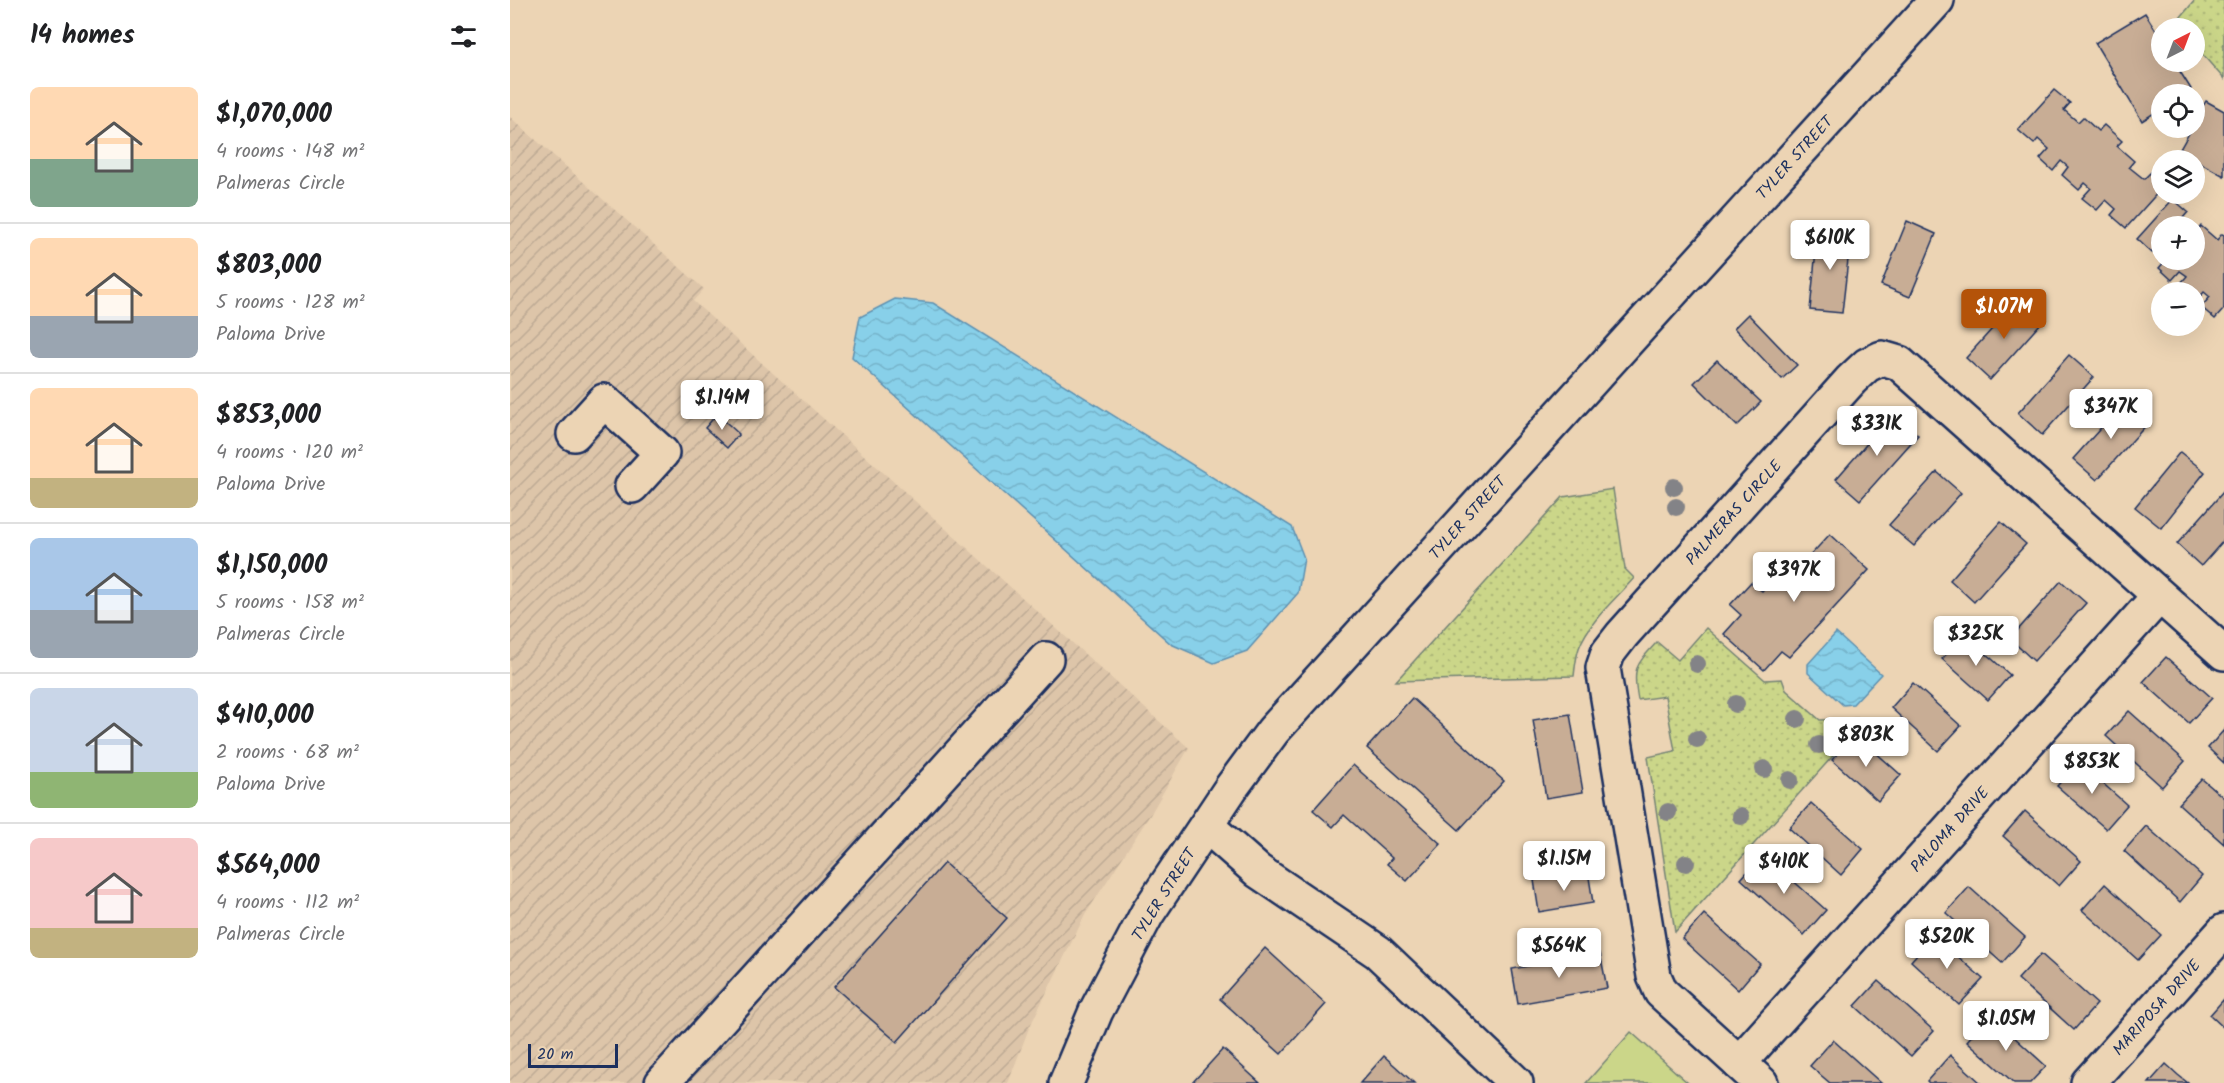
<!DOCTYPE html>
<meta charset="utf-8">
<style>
body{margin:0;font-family:Kalam,sans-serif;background:#f6f6f6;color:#202124;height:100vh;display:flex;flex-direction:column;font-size:22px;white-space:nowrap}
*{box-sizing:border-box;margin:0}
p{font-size:20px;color:#757577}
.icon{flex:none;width:33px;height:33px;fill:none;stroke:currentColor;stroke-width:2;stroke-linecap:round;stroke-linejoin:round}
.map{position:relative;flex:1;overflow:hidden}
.side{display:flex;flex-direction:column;background:#fff;width:510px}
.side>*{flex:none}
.needle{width:39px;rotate:42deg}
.buttons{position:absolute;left:1641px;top:18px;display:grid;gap:12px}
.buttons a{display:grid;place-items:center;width:54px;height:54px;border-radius:50%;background:#fff;box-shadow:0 6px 24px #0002;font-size:30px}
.scale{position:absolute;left:18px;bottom:15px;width:90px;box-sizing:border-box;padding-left:6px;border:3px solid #1b2f5e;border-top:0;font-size:16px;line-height:21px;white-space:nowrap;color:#1b2f5e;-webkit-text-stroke:4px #ecd4b4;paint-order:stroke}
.price{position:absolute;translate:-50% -51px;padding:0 14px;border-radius:6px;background:#fff;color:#222;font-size:20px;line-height:39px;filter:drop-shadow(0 2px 3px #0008)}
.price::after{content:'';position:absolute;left:50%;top:36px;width:18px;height:14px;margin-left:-9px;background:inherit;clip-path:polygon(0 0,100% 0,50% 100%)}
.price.current{background:#b45309;color:#fff}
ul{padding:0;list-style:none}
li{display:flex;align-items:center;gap:18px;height:150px;padding:0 30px}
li+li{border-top:2px solid #e0e0e0}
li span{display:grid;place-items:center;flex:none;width:168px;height:120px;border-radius:9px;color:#555}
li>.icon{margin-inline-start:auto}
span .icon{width:72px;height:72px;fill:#fffc;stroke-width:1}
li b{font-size:26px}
h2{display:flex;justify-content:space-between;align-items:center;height:72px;padding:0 30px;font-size:26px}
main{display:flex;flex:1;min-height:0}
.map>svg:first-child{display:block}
.industrial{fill:url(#industrial-furrows)}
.green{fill:url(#green-dots);stroke:#738274;stroke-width:1.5}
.pitch{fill:#cbd689;stroke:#738274;stroke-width:1.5}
.water{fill:url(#water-waves);stroke:#5c90b1;stroke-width:1.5}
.building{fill:#c8ad95;stroke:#1b2f5e;stroke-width:1.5}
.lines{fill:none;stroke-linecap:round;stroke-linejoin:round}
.minor-casing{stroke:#1b2f5e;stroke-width:38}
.minor{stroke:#ecd4b4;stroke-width:33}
.tree{fill:#838387}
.labels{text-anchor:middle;stroke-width:5;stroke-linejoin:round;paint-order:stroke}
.street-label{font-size:16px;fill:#1b2f5e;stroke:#ecd4b4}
</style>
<main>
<section class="side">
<h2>14 homes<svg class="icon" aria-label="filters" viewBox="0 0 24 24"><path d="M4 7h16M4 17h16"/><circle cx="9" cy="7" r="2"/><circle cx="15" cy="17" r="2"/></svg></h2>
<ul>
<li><span style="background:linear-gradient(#ffd9b3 60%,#7fa58c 0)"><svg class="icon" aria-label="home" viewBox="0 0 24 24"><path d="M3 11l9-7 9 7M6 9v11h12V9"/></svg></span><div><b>$1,070,000</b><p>4 rooms · 148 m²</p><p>Palmeras Circle</p></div></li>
<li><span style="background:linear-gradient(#ffd9b3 65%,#9aa5b1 0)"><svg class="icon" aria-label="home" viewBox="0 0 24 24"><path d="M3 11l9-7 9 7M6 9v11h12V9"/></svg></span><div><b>$803,000</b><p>5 rooms · 128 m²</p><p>Paloma Drive</p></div></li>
<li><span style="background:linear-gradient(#ffd9b3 75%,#c2b280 0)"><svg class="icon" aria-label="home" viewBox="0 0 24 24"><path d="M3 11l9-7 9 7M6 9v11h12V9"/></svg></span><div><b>$853,000</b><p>4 rooms · 120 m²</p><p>Paloma Drive</p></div></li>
<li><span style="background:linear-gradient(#a9c7e8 60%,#9aa5b1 0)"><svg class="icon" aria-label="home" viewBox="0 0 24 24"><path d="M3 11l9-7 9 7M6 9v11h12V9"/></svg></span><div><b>$1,150,000</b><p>5 rooms · 158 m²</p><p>Palmeras Circle</p></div></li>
<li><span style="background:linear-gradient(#c9d6e8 70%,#8fb573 0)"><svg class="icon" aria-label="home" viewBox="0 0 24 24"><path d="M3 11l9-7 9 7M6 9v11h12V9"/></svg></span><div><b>$410,000</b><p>2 rooms · 68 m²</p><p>Paloma Drive</p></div></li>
<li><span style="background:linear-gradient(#f6c9c9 75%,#c2b280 0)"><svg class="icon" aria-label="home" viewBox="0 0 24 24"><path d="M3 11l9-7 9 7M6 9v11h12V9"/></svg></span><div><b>$564,000</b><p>4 rooms · 112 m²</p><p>Palmeras Circle</p></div></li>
</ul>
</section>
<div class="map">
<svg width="1714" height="1083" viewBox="0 0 1714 1083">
<defs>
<pattern id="industrial-furrows" width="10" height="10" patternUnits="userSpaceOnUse" patternTransform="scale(1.5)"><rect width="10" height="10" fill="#ddc5a9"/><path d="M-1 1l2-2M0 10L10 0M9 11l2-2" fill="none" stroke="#bdaa94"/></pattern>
<pattern id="green-dots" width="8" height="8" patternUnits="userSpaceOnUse" patternTransform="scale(1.5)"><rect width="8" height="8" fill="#cbd689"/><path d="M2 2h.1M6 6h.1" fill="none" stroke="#aeb879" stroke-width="1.8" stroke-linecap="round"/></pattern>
<pattern id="water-waves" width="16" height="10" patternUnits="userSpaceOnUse" patternTransform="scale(1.5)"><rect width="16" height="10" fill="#88d0e9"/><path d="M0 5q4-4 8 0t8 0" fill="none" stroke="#75b3ca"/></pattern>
</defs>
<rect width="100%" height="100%" fill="#ecd4b4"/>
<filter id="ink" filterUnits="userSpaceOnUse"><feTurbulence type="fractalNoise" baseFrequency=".0167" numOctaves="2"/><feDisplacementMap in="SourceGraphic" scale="12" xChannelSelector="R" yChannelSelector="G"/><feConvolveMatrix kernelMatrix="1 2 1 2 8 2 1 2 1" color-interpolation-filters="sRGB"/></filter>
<g filter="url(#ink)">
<path class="industrial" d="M0 117 194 289 183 301 679 748 640 815 575 915 519 1028 498 1083H0Z"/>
<g class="green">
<path d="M1685 0H1714V79L1685 46 1684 28H1669L1665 24Z"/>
<path d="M1103 489 1115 569 1124 578C1106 599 1079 621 1069 648 1066 657 1065 667 1064 676L886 681 1053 497Z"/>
<path d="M1196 628 1255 680 1272 679 1276 690 1310 720 1357 718 1165 932 1138 757 1165 751 1155 696 1128 700C1122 668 1125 666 1147 642L1168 660Z"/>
</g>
<path class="pitch" d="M1121 1032 1178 1083H1076Z"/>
<g class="water">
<path d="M385 299 423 303 782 527 794 558 788 593 737 651 704 663 661 644 342 357 350 317Z"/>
<path d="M1326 633 1371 674 1343 704 1333 705 1298 673V664Z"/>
</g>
<g class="building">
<path d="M1635 13 1652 40V62H1664L1681 89 1672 94H1652V108L1632 121 1585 43Z"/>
<path d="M1544 90 1560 103 1554 110 1568 122 1573 117 1588 131 1594 125 1612 141 1607 146 1624 161 1619 167 1634 179 1641 172 1652 182V188L1616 228 1601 215 1606 209 1596 200 1587 210 1572 198 1581 188 1575 183 1569 190 1552 175 1558 167 1551 161 1543 171 1530 159 1539 149 1528 139 1524 144 1508 130Z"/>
<path d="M1696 101 1714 111V176L1669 151 1682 128H1684V122Z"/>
<path d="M1663 199 1678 212 1673 218 1682 226H1652V252L1647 248 1642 253 1627 239Z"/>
<path d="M1397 221 1426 234 1400 297 1371 285Z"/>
<path d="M1691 226 1707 240 1712 234 1714 235V309L1705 319 1691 307 1700 297 1694 292 1687 300 1684 297V292H1679L1670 284 1677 276 1670 271 1662 280 1649 268 1656 260H1684V229L1687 231Z"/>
<path d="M1308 230 1341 233 1332 313 1300 310Z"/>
<path d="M1508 300 1532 322 1480 380 1456 358Z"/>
<path d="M1238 314 1287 365 1272 379 1224 328Z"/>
<path d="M1559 355 1584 377 1532 435 1508 413Z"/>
<path d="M1207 360 1251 402 1227 426 1184 383Z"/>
<path d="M1615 401 1639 422 1587 480 1563 459Z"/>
<path d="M207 414 229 434 217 448 195 428Z"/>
<path d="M1383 414 1408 435 1350 500 1326 479Z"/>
<path d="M1670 452 1695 472 1651 528 1625 507Z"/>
<path d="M1427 472 1451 493 1404 546 1379 525Z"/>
<path d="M1714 491V540L1691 566 1667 544Z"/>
<path d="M1491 522 1516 544 1464 602 1440 580Z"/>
<path d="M1320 534 1359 570 1279 657 1271 651 1254 670 1214 634 1231 615 1220 605 1241 582 1252 591 1278 563 1286 571Z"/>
<path d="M1551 581 1576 603 1524 661 1500 639Z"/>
<path d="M1454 634 1500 675 1478 700 1432 659Z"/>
<path d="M1656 657 1702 698 1679 723 1633 682Z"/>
<path d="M1403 683 1451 726 1428 751 1381 708Z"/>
<path d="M902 698 994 781 949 830 857 748Z"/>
<path d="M1619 711 1675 761 1652 787 1596 736Z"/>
<path d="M1060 714 1073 792 1036 798 1023 720Z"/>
<path d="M1714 730V763L1698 748Z"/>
<path d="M1345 734 1391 775 1368 801 1322 760Z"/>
<path d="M1569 762 1617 805 1596 829 1547 786Z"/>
<path d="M843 765 931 844 897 881 877 864 882 858 834 815 823 827 803 810Z"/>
<path d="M1692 779 1714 798V844L1669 804Z"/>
<path d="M1301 803 1353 849 1331 875 1279 828Z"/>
<path d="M1515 811 1571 861 1549 886 1493 836Z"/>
<path d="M1636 826 1692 876 1670 902 1614 851Z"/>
<path d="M1253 854 1316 910 1294 935 1231 879Z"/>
<path d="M434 863 497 918 387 1042 324 987Z"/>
<path d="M1078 871 1083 903 1029 912 1024 880Z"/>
<path d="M1595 884 1651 935 1628 960 1572 910Z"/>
<path d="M1459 887 1515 937 1492 963 1436 913Z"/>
<path d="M1194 914 1250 964 1228 990 1172 939Z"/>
<path d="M1424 935 1473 979 1449 1005 1401 961Z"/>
<path d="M755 948 816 1004 771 1054 710 999Z"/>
<path d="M1090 953 1097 988 1008 1004 1002 969Z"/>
<path d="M1531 954 1587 1004 1564 1030 1508 979Z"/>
<path d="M1368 981 1424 1031 1401 1056 1345 1006Z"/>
<path d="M1714 999V1028L1700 1015Z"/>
<path d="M1480 1015 1536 1066 1520 1083H1504L1457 1041Z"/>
<path d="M1323 1040 1371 1083H1320L1300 1066Z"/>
<path d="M713 1049 750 1083H682Z"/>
<path d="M1440 1055 1471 1083H1419L1417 1081Z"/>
<path d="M874 1056 904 1083H850Z"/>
<path d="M1656 1064 1668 1075 1678 1083H1639Z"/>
</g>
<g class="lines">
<defs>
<g id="minor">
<path d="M64 434 94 401 152 453 122 486"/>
<path d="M697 826 748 871 868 952 1006 1083"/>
<path d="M1229 1063 1649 596"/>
<path d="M152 1083 536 659"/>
<path d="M556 1083 586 1011 637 914 721 788 763 731 1427 0"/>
<path d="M1251 1083 1151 992 1144 976 1093 668 1098 653 1112 635 1341 380 1357 365 1372 358 1389 363 1714 653"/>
<path d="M1578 1083 1714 931"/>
</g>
</defs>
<use href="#minor" class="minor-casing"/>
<use href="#minor" class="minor"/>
</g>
<g class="tree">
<circle cx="1164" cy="487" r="9"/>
<circle cx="1166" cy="507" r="9"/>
<circle cx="1187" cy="664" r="9"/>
<circle cx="1226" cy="704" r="9"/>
<circle cx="1287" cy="719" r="9"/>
<circle cx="1187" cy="739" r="9"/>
<circle cx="1309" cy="745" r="9"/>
<circle cx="1254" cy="769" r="9"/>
<circle cx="1280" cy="780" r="9"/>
<circle cx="1158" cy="812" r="9"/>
<circle cx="1231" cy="816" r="9"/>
<circle cx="1176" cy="863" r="9"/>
</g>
</g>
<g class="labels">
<g class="street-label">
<text transform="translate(1284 157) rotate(-48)" y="6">TYLER STREET</text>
<text transform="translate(1223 512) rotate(-48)" y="6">PALMERAS CIRCLE</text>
<text transform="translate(957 517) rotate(-48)" y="6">TYLER STREET</text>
<text transform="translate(1439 829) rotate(-48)" y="6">PALOMA DRIVE</text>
<text transform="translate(653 894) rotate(-58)" y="6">TYLER STREET</text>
<text transform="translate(1646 1007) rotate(-48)" y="6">MARIPOSA DRIVE</text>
</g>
</g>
</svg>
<div class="buttons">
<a><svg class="needle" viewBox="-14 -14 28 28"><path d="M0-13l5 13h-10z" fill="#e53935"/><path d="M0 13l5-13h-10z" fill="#757577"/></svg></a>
<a><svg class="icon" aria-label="locate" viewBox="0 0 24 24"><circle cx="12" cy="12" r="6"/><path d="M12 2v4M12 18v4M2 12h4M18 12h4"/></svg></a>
<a><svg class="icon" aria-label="layers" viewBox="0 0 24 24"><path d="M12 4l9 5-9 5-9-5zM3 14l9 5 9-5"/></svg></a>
<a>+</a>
<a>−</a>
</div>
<div class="scale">20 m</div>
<b class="price" style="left:1320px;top:271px">$610K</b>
<b class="price current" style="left:1494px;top:340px">$1.07M</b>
<b class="price" style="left:212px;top:431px">$1.14M</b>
<b class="price" style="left:1601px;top:440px">$347K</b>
<b class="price" style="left:1367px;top:457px">$331K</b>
<b class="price" style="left:1284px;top:603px">$397K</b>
<b class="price" style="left:1466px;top:667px">$325K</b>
<b class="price" style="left:1356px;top:768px">$803K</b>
<b class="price" style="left:1582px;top:795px">$853K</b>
<b class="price" style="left:1054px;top:892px">$1.15M</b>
<b class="price" style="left:1274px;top:895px">$410K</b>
<b class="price" style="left:1437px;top:970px">$520K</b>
<b class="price" style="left:1049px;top:979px">$564K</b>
<b class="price" style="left:1496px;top:1052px">$1.05M</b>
</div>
</main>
